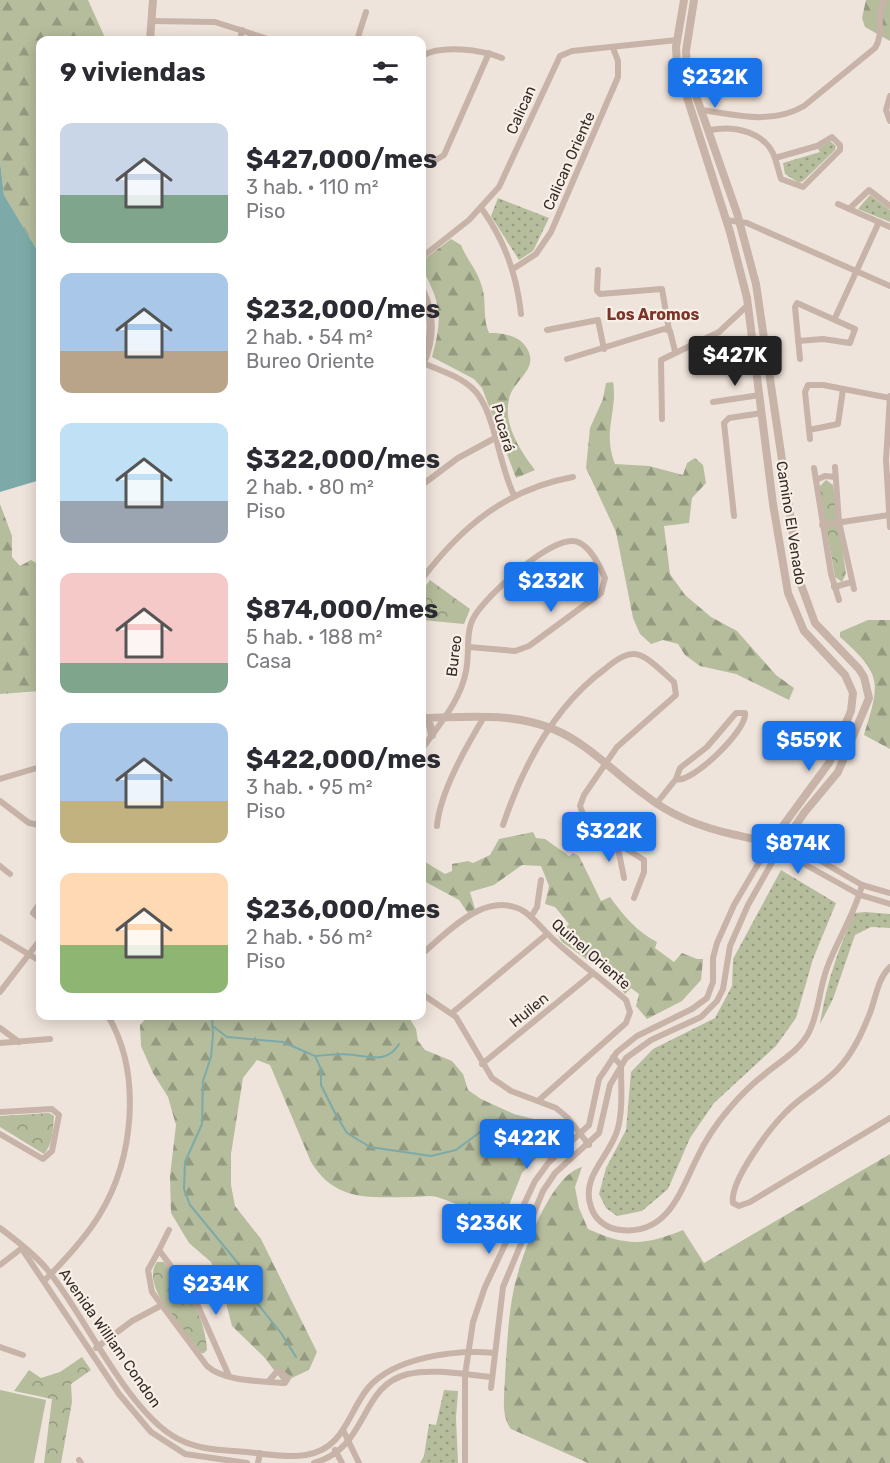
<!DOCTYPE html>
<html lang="es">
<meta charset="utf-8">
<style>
body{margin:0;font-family:Rubik,sans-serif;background:#f7f7f7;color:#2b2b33;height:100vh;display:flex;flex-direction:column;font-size:22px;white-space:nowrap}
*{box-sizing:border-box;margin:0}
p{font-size:20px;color:#7c7c81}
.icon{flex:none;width:33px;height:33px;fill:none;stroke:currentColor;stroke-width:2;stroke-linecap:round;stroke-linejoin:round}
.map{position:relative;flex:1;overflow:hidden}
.side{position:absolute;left:36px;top:36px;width:390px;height:984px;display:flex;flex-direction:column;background:#fff;border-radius:12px;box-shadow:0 3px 15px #0003}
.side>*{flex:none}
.price{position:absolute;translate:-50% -51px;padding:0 14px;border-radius:6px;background:#1a73e8;color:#fff;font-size:20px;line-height:39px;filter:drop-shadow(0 2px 3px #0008)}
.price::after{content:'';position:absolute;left:50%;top:36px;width:18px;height:14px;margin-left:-9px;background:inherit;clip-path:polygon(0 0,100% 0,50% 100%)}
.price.on{background:#222;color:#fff}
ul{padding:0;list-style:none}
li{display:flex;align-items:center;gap:18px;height:150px;padding:0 24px}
li span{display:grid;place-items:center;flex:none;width:168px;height:120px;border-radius:12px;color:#555}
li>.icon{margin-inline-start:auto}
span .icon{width:72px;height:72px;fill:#fffc;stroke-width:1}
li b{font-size:26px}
h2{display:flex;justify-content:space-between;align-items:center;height:72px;padding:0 24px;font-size:26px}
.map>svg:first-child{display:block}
.grass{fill:url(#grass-dots)}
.forest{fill:url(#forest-firs)}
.park{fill:url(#park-crowns)}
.garden{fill:#b5bd9d}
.water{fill:#7daaa8}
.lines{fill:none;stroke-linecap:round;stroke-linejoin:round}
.stream{stroke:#7daaa8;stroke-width:2}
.minor{stroke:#c7b3a8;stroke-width:6}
.tertiary{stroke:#c7b3a8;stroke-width:8}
.labels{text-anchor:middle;stroke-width:4.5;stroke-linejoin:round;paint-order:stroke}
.street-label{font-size:15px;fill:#342b28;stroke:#f8efe7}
.neighbourhood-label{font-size:16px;font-weight:bold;fill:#7c3427;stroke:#f8efe7}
</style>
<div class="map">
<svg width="890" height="1463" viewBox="0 0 890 1463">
<defs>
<pattern id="grass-dots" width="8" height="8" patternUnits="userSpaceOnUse" patternTransform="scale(1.5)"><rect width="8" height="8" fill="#b5bd9d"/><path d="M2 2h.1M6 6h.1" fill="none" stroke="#949a80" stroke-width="1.8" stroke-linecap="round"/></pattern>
<pattern id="forest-firs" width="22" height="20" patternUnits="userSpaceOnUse" patternTransform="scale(1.5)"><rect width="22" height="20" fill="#b5bd9d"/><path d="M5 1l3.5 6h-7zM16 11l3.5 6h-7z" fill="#949a80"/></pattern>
<pattern id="park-crowns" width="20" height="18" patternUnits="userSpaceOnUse" patternTransform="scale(1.5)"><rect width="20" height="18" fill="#b5bd9d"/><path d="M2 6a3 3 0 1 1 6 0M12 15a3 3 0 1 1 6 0" fill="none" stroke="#949a80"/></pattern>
</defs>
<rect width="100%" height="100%" fill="#efe4db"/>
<g class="grass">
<path d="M830 141 836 146 835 150 803 181 799 183 785 174 783 163 820 152 818 149Z"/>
<path d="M870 195 890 210V222L858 209Z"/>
<path d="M498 198 549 218 533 251 519 260 491 216Z"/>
<path d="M781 870 836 903 813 959 796 1018 776 1046 714 1103 690 1138 668 1189 642 1211 617 1216 606 1208 599 1194 606 1168 626 1130 631 1072 653 1049 715 1018 732 986 733 959Z"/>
<path d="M865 912 890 914V928L871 927 855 935 833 999 820 1024C826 985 838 948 855 913Z"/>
<path d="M444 1390 458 1391 456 1418 458 1463H420L424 1456 429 1424 436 1425Z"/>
</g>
<g class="forest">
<path d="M0 0H88L106 40H40V255L4 195 0 161Z"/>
<path d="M866 0H890V41L865 27 862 18Z"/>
<path d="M451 239 461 245C467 260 478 271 482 287 487 302 482 317 489 333 502 333 518 335 526 347 541 369 513 379 509 399 503 425 520 450 535 470L516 478 482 388 474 379 432 357C443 317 441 304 422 268V261Z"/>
<path d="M613 382C618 412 602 430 615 464L649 466 683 475 687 463 695 458 703 465 706 483 692 498 689 523 664 526 670 574 685 595 711 617 737 631 776 675 794 688 789 700 736 674 700 666 685 655 678 644 663 640 651 644 640 634 633 618 616 532 586 468 590 428 603 399 606 383Z"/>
<path d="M0 504 12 536V557L20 566 31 560 40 565V691L0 694Z"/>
<path d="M868 620H890V749L864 735C880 683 883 675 840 637V632Z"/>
<path d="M533 832 536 838 545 839 569 856 573 853 579 856 601 901 610 897C624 916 636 931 657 942L655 948 674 962 682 953 697 959H703L701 980 682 1001 647 1019 636 1006 639 994 631 988 625 994 617 983 622 977 612 970 609 975 562 942 558 935 569 924 555 907 545 904 549 886 541 866 522 865 494 885 470 892 475 909 468 913 459 900 422 880V860L445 874 452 871V864L468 861 473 863 490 855 499 839Z"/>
<path d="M148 1016H408L416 1029 418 1041 425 1050 452 1061 463 1074 468 1090 481 1099 514 1114 545 1122 559 1134 522 1173 499 1230C480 1218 459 1203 437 1197 430 1195 421 1197 414 1197 371 1197 336 1203 311 1162L270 1065 257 1060 243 1078 231 1154V1185L235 1206 261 1239 317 1352 309 1370 283 1382 264 1357 232 1326 222 1287 211 1262 189 1243 171 1213 170 1176 176 1125 168 1097 153 1073 141 1046 140 1025Z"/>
<path d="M890 1154V1463H588L511 1429C500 1415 505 1393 505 1376 507 1347 508 1316 514 1288 521 1257 550 1175 582 1167L575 1187 579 1208 588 1229C627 1247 646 1245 683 1230L704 1263Z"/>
</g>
<g class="park">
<path d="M826 480 833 485 846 574 842 582 835 577 819 487Z"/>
<path d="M430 580 470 609 464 624 422 620V591Z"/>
<path d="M49 1113 54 1116C53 1129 53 1144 44 1154L0 1127V1116Z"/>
<path d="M157 1262H164C186 1287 205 1316 207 1350L204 1353H201C186 1333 139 1286 157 1262Z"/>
<path d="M82 1357 91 1370 71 1384 72 1402 61 1463H44L52 1399 14 1391 29 1370 41 1378 60 1372Z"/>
</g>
<path class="garden" d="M0 1390 46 1400 34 1463H0Z"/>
<path class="water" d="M0 161 4 195 40 255V480L0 492Z"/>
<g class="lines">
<g class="stream">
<path d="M212 1016 213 1035 211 1057 203 1081 202 1124 185 1162 184 1189 190 1205 237 1262 257 1303 281 1333 296 1357"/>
<path d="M214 1027 227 1037 283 1042 315 1056 321 1069V1085L336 1115 347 1133 370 1147 431 1156 456 1150 480 1132 503 1131"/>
<path d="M316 1056C328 1055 341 1053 354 1055 371 1057 388 1063 399 1044"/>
</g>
<g class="minor">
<path d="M151 21 215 22 271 40"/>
<path d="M240 40 242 30"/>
<path d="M357 40 366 12"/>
<path d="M422 56C441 44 482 50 502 58"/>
<path d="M890 96 886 110 890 121"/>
<path d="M702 110C737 115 772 125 804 106L875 48C885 33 875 15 884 0"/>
<path d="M710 130C735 125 766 132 775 158"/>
<path d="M832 137 840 145V150L803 187 781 179 775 158 817 146Z"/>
<path d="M422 155 436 160 444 155 489 53"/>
<path d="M838 204 890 227"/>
<path d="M482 209C505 241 517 275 521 314"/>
<path d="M849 209 869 190 890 206"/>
<path d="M726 220 747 223 890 286"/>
<path d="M422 257 469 220 499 187 560 56 572 51 677 40"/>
<path d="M513 269 536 254 551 232 618 77V61L613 48"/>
<path d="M598 270 597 291 600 294 662 289 669 330"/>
<path d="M835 318 879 222"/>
<path d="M547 330 598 320 604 349"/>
<path d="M798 341 823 339 850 343 855 329 797 303 795 307 800 359"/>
<path d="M567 359 664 329 670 331 675 351"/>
<path d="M423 363C439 370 459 376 472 388 495 408 498 464 514 495"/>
<path d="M890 396 886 460 890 527"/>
<path d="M713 402 760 395"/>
<path d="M662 419 661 360 719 332 748 305"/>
<path d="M809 430 838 424 843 389"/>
<path d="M810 439 805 392 808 385H823L890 398"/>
<path d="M835 467 839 522 854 589"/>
<path d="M814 468 831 574 839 600"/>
<path d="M816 480 825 476 835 477"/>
<path d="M422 485 458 458 495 438"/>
<path d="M734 516 724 423 729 418 762 413"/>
<path d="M822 525 889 515"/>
<path d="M422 579C462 526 507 489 573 477"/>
<path d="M834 587 852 582"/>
<path d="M422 749C439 725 461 700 466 671 470 653 465 632 474 617 485 597 554 532 578 542 590 547 600 566 605 578L601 593 529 646 515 651 469 647"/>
<path d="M0 779 40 767"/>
<path d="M0 801 29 823 40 825"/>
<path d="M656 804 676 779C690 785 748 730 745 713H736L707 747 680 768 676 779"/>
<path d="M503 825C523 766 553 707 605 669 612 663 623 654 633 654 646 653 664 674 674 682L676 695 617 747 584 795 580 806 587 824 644 860V872L634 898"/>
<path d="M437 826C440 792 466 747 484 717"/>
<path d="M785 840 862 885 890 893"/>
<path d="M617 843 624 878"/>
<path d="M0 866 10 874"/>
<path d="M40 903 33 913 40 919"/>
<path d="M531 917 537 907 541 880"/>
<path d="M0 937 40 961"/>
<path d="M422 954C448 932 487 888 525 912 536 920 545 932 555 941 578 962 603 980 626 1000L630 1012 626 1023 539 1100"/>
<path d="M890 967C878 978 876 997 870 1013 862 1033 853 1053 838 1069 822 1086 801 1096 785 1113 770 1128 729 1182 733 1203L739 1206 750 1202 890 1118"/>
<path d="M0 992 40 940"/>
<path d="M422 994 456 1017 492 1078 511 1091 556 1108 568 1118 589 1145"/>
<path d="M452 1013 547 934"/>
<path d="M0 1028 19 1042"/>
<path d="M0 1043 50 1039"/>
<path d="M613 1057 621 1065C621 1086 623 1108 618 1128 611 1156 580 1176 591 1207 595 1220 607 1229 621 1230 668 1235 680 1192 697 1158 705 1141 716 1124 729 1109 740 1096 752 1084 765 1074 780 1061 798 1052 808 1034 819 1014 819 989 827 968 837 940 855 914 862 885"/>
<path d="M482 1064 592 974"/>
<path d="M0 1112 52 1109 59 1115 52 1151 43 1159 0 1134"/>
<path d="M0 1228C17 1241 37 1256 50 1273 85 1317 126 1407 173 1436 195 1450 221 1450 247 1452 266 1454 287 1458 306 1455 345 1448 347 1414 368 1388 394 1357 457 1349 495 1353"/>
<path d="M159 1250 169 1230"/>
<path d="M24 1252 119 1394 151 1432 185 1454 247 1463"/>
<path d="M0 1265 22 1248"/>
<path d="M44 1281C64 1261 85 1239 100 1214 134 1158 142 1073 108 1016"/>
<path d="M0 1347 23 1355"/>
<path d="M96 1348 132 1321 162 1305"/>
<path d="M229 1376 194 1297 159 1250 148 1270 152 1292 207 1366C225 1382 261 1381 285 1383L288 1378 278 1370 269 1381"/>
<path d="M491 1388 503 1287 543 1191 555 1173 599 1133 610 1085 626 1058 651 1040 701 1017 717 1001 723 989 730 946 748 905 779 850 860 895 890 904"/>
<path d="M344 1432 359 1463"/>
<path d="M335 1450 342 1463"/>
<path d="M79 1460 81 1463"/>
<path d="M258 1463 260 1453"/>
<path d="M314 1463C370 1447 358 1386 408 1374 434 1368 466 1375 492 1377"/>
<path d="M465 1463V1375L473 1322 485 1287 535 1181 549 1162 589 1125 599 1079 617 1052 637 1036 692 1009 707 998 713 982V958L717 943 734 905 771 842"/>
</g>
<g class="tertiary">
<path d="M684 0 676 47 677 66 730 232 747 298 773 504 788 593 804 631 845 675 853 693 851 711 829 763 771 842"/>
<path d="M694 0 686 51 687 70 737 213 756 284 800 582 815 623 859 669 864 677 869 698 838 772 804 813 779 850 771 842"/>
<path d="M150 40 153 0"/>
<path d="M422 290C434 315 434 339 422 365"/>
<path d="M422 718C464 717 512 712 553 729 588 743 614 773 645 795 671 816 703 828 736 835 753 839 768 843 785 840"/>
<path d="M424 718 430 725 432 735"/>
</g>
</g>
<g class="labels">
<g class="street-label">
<text transform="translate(521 110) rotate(-66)" y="5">Calican</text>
<text transform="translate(569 161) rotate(-66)" y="5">Calican Oriente</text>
<text transform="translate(503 428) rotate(74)" y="5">Pucará</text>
<text transform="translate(791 523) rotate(81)" y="5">Camino El Venado</text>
<text transform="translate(454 656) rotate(-83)" y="5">Bureo</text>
<text transform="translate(591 954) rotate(41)" y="5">Quinel Oriente</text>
<text transform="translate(529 1010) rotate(-39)" y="5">Huilen</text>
<text transform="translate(110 1338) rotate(55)" y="5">Avenida William Condon</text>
</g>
<g class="neighbourhood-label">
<text x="653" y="320">Los Aromos</text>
</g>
</g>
</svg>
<b class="price" style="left:715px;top:109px">$232K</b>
<b class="price on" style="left:735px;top:387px">$427K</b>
<b class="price" style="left:551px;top:613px">$232K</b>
<b class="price" style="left:809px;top:772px">$559K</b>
<b class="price" style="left:609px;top:863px">$322K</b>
<b class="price" style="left:798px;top:875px">$874K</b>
<b class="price" style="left:527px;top:1170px">$422K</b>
<b class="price" style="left:489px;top:1255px">$236K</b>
<b class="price" style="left:216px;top:1316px">$234K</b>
<section class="side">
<h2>9 viviendas<svg class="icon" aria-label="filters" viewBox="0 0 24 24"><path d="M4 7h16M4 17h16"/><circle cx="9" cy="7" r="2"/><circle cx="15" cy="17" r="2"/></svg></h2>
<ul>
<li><span style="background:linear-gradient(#c9d6e8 60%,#7fa58c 0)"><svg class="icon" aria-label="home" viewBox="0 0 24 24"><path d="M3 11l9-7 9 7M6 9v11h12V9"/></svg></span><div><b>$427,000/mes</b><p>3 hab. · 110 m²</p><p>Piso</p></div></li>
<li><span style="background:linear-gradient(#a9c7e8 65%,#b9a48a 0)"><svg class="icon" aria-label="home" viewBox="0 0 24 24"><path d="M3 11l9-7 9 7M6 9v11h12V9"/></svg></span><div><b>$232,000/mes</b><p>2 hab. · 54 m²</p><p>Bureo Oriente</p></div></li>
<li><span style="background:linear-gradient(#bfe0f5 65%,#9aa5b1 0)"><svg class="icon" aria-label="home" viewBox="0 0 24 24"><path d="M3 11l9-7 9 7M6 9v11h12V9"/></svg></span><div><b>$322,000/mes</b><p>2 hab. · 80 m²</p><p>Piso</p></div></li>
<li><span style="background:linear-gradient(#f6c9c9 75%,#7fa58c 0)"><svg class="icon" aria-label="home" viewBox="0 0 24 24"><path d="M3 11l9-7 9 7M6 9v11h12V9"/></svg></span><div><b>$874,000/mes</b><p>5 hab. · 188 m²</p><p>Casa</p></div></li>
<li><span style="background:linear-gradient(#a9c7e8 65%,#c2b280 0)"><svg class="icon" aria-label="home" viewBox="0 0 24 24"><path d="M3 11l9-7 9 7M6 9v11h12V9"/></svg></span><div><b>$422,000/mes</b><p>3 hab. · 95 m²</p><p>Piso</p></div></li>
<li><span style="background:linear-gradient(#ffd9b3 60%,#8fb573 0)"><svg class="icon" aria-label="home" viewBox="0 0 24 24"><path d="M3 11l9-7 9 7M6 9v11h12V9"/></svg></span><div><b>$236,000/mes</b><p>2 hab. · 56 m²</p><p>Piso</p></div></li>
</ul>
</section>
</div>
